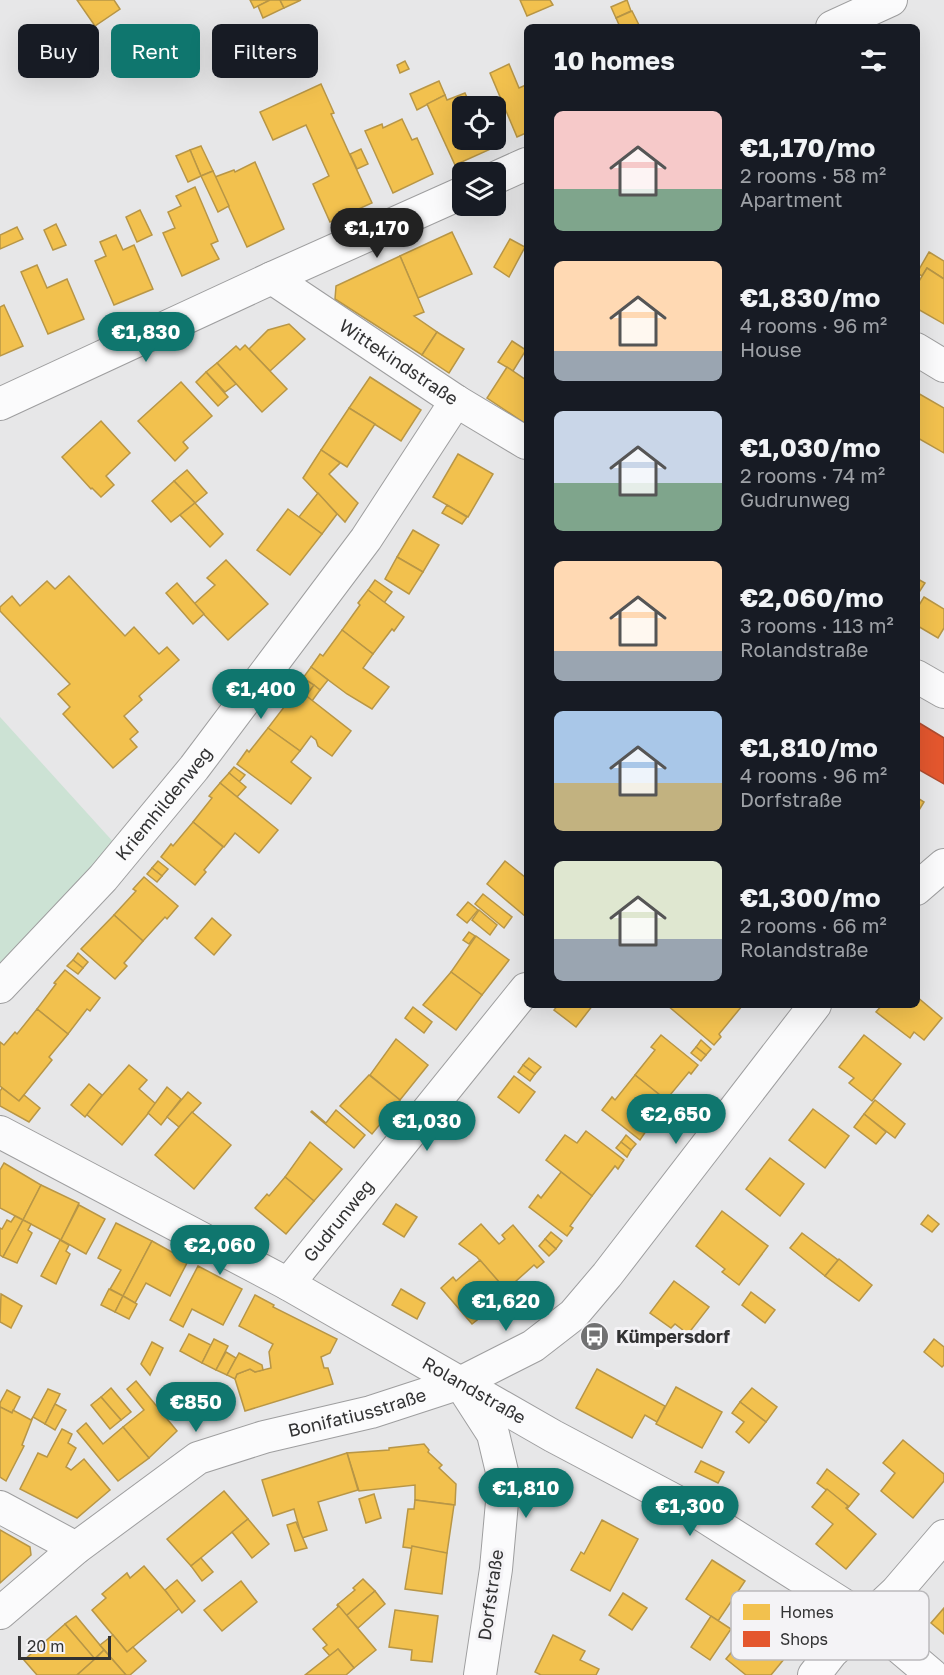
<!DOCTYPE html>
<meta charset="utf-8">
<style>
body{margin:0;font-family:"Golos Text",sans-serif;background:#242831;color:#f1f3f6;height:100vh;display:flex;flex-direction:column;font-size:22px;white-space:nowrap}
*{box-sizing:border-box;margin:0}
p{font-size:20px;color:#9ea1a6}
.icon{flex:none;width:33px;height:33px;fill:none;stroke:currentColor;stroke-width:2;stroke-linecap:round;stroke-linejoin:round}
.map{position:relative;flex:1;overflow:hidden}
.sheet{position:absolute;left:524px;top:24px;width:396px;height:984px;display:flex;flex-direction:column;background:#171b24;border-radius:9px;box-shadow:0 6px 24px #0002}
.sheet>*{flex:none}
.hud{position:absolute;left:18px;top:24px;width:416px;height:54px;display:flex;gap:12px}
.controls{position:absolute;left:452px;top:96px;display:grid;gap:12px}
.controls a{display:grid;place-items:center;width:54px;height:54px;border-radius:9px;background:#171b24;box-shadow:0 6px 24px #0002;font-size:30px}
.scale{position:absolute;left:18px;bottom:15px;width:93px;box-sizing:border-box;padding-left:6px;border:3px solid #323233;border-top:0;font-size:16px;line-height:21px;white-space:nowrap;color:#323233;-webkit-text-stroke:4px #f4f3f6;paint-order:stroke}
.price{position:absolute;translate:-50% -51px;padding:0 14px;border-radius:21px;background:#0f766e;color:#fff;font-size:20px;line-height:39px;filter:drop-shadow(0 2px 3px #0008)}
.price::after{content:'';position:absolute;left:50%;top:36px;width:18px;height:14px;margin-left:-9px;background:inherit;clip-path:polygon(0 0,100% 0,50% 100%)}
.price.selected{background:#222;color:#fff}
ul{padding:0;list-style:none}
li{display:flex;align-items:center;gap:18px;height:150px;padding:0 30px}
li span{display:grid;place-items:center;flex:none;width:168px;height:120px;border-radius:9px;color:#555}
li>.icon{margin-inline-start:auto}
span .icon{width:72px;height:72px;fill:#fffc;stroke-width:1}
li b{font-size:26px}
h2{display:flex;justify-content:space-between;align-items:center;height:72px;padding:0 30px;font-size:26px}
.tag{padding:0 21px;border-radius:9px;background:#171b24;box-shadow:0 6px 24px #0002;font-size:21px;line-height:54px}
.tag.selected{background:#0f766e;color:#fff}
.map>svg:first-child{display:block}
.green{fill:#cce2d4}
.homes{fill:#f2c14e;stroke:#b89646;stroke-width:1.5}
.shops{fill:#e4572e;stroke:#af4c30;stroke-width:1.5}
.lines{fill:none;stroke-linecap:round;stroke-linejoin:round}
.minor-casing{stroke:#9e9e9f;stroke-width:34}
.minor{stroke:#fbfbfc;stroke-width:32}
.labels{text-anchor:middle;stroke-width:6;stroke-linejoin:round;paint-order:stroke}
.street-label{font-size:18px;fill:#323233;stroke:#f4f3f6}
.poi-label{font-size:18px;font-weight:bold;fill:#323233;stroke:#f4f3f6;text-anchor:start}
.key{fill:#f4f3f6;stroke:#bab9bc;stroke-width:1.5}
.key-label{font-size:16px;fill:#323233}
</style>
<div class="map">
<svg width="944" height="1675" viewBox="0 0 944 1675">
<rect width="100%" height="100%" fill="#e7e7e8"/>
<path class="green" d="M0 717 116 845 0 970Z"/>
<g class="homes">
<path d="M77 0H114L120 9 95 26Z"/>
<path d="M250 0H270L254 8Z"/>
<path d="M270 0H280L284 8 263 18 258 6Z"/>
<path d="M280 0H301L284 8Z"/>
<path d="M520 0H550L553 5 527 16Z"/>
<path d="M627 0 631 11 616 18 611 7Z"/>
<path d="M632 11 640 27H620L616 18Z"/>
<path d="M405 61 409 69 400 73 397 65Z"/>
<path d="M509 64 519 88 526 85V133L517 137 490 73Z"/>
<path d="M439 81 445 95 417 110 410 94Z"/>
<path d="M321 84 334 113 331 114 372 203 330 222 313 184 329 176 306 125 273 140 260 112Z"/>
<path d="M465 93 471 106H462V140H489L493 148 455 165 427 104 445 95 447 100Z"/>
<path d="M402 119 412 140 417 138 433 174 393 193 365 131 382 124 383 128Z"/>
<path d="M201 146 213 171 201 176 190 150Z"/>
<path d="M361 149 368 164 357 169 350 154Z"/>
<path d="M190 150 201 176 188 182 176 156Z"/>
<path d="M255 162 284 229 247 247 215 177 234 170 235 172Z"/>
<path d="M213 171 229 206 218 212 201 176Z"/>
<path d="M195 187 218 241 211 244 219 259 182 276 163 233 175 228 168 212 181 206 176 196Z"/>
<path d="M140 210 152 235 137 242 126 217Z"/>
<path d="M56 224 66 245 53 250 44 230Z"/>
<path d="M17 227 23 239 0 249V235Z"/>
<path d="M452 232 472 274 418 298 400 256Z"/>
<path d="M116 235 123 250 134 245 153 289 114 305 95 261 106 256 100 242Z"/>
<path d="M510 239 525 247 509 277 494 267Z"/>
<path d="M929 252 944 261V279L927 268 922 276 917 273Z"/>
<path d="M400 256 424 312 414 316 437 332 422 355 335 299 336 286Z"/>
<path d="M37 265 47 288 67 279 84 319 48 334 21 272Z"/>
<path d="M927 268 944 279V324L916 308V286Z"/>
<path d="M4 305 23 346 0 356V307Z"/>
<path d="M289 324 305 339 270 371 249 349 268 330Z"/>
<path d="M437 332 464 349 449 373 422 355Z"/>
<path d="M512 341 526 350 513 371 498 362Z"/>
<path d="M245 345 287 389 262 412 217 363 236 346 240 350Z"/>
<path d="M217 363 236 384 225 392 206 372Z"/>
<path d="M507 367 526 380V424L487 398Z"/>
<path d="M206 372 228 397 218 406 196 382Z"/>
<path d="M370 377 421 410 401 441 349 408Z"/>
<path d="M181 382 212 416 183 442 188 448 175 461 138 421Z"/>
<path d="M916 392 944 408V453L916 437Z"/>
<path d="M349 408 375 424 347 467 321 450Z"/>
<path d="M101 421 130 453 106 476 114 485 101 497 92 488 91 489 62 457Z"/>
<path d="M321 450 340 463 329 474 358 503 345 522 303 478Z"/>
<path d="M458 454 493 474 468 517 433 497Z"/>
<path d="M187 470 207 493 195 503 174 481Z"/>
<path d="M174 481 195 503 171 522 152 501Z"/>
<path d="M318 493 337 514 322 534 299 517Z"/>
<path d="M195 503 223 534 210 547 180 515Z"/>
<path d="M447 505 467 517 462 524 442 513Z"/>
<path d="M288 509 322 534 290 575 257 550Z"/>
<path d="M413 530 439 545 423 572 397 557Z"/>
<path d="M397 557 423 572 409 594 385 579Z"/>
<path d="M226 560 268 604 228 640 194 604 215 585 207 578Z"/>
<path d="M69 576 125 636 134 627 159 654 167 647 179 660 139 696 142 700 124 716 138 732 130 739 137 747 113 768 63 714 70 707 58 694 70 684 0 611V607L12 596 20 606 47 581 55 589Z"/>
<path d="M916 578 925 583 916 597Z"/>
<path d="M375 580 392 592 384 603 368 590Z"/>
<path d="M177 583 204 614 193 624 166 593Z"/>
<path d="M368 590 404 617 394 631 392 629 373 654 342 630 360 605 358 603Z"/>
<path d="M924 597 944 609V628L938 638 916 625V610Z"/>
<path d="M342 630 373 654 363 668 389 687 372 709 347 694 311 667 320 654 323 656Z"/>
<path d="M311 667 328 680 320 690 303 678Z"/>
<path d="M303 678 314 685 309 692 298 684Z"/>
<path d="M298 684 309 692 306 696 295 687Z"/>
<path d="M314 685 320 690 312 701 306 696Z"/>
<path d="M295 687 351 731 332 756 318 746 316 740 311 736 300 751 268 728 288 702 285 701Z"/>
<path d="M268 728 300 751 291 762 311 778 291 804 237 764 247 750 249 752Z"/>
<path d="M234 767 245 775 239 782 229 773Z"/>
<path d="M229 773 246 787 237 797 220 783Z"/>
<path d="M220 783 278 830 259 853 235 833 224 847 193 822 212 798 209 796Z"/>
<path d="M916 797 924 802 916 815Z"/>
<path d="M193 822 223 847 204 870 206 872 195 885 161 857 171 844 173 846Z"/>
<path d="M158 861 168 869 162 876 152 868Z"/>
<path d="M505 861 525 877 526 875V917L487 884Z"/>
<path d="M152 868 162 876 157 882 147 874Z"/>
<path d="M144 877 178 906 167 919 165 917 143 941 114 915 136 891 133 889Z"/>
<path d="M483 894 512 917 504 928 475 904Z"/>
<path d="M468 902 478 910 467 923 457 915Z"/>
<path d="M479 910 497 925 490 935 472 920Z"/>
<path d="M114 915 143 941 124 963 127 966 115 979 81 949Z"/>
<path d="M212 918 231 935 214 955 195 938Z"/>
<path d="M469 932 475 936 469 944 463 940Z"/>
<path d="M476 936 509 960 482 995 451 972Z"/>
<path d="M78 953 88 962 83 968 73 960Z"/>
<path d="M73 960 83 968 78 974 67 966Z"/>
<path d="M65 970 100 998 90 1011 87 1009 68 1034 37 1009 56 984 54 983Z"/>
<path d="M451 972 482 995 456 1030 423 1005Z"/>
<path d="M916 996 942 1018 924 1040 914 1032 910 1038 876 1012 882 1005H916Z"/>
<path d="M558 1005H593L576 1027 554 1010Z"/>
<path d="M667 1005H740L742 1006 719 1034 721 1037 714 1045Z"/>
<path d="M413 1007 432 1022 424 1033 405 1018Z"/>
<path d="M37 1009 68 1034 49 1057 52 1060 19 1101 0 1086V1042L4 1045 15 1032 17 1034Z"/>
<path d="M661 1035 698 1065 691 1074 689 1072 666 1100 635 1075 655 1050 651 1047Z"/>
<path d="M864 1035 901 1064 872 1101 849 1083 854 1078 839 1067Z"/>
<path d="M396 1039 428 1065 400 1100 370 1075Z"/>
<path d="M701 1040 711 1049 706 1055 696 1047Z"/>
<path d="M696 1047 706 1055 701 1061 691 1053Z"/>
<path d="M529 1058 541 1067 535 1074 523 1065Z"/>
<path d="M129 1065 147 1080 139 1089 156 1104 122 1145 86 1114Z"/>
<path d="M523 1065 535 1074 530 1081 518 1072Z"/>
<path d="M369 1075 400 1100 372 1134 340 1106Z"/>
<path d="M635 1075 666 1100 644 1129 646 1131 640 1140 602 1110 612 1097 615 1100Z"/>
<path d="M514 1076 535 1092 519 1113 498 1097Z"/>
<path d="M89 1084 102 1095 85 1117 71 1105Z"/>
<path d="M167 1087 181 1099 161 1125 148 1113Z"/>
<path d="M2 1088 19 1101 24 1095 40 1108 29 1122 0 1106V1091Z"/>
<path d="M188 1092 201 1103 179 1127 167 1117Z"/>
<path d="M875 1100 905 1124 895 1138 864 1114Z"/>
<path d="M813 1109 849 1136 825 1168 789 1140Z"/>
<path d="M336 1110 365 1135 354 1148 311 1112 312 1111 326 1123Z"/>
<path d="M192 1112 231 1145 194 1189 155 1155Z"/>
<path d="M864 1114 886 1132 876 1144 854 1127Z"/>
<path d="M586 1131 624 1160 618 1169 615 1166 592 1196 546 1160 565 1135 577 1143Z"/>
<path d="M626 1135 636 1144 631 1150 621 1142Z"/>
<path d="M310 1142 342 1169 314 1201 285 1177Z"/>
<path d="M621 1142 631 1150 627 1157 616 1148Z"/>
<path d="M770 1158 804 1184 780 1216 746 1189Z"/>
<path d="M4 1163 41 1185 23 1220 0 1208V1170Z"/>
<path d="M561 1172 592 1196 570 1226 573 1228 567 1236 529 1207 538 1195 541 1198Z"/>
<path d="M285 1177 314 1201 286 1234 255 1208 267 1194 269 1196Z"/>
<path d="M41 1185 79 1203 61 1240 23 1220Z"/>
<path d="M396 1204 417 1217 404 1237 383 1224Z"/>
<path d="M79 1205 105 1219 86 1254 61 1240Z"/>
<path d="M722 1211 768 1246 739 1285 722 1272 725 1269 696 1246Z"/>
<path d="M928 1215 939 1224 932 1232 921 1224Z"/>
<path d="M15 1216 23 1220 3 1257 0 1255V1228L2 1229 7 1220 11 1222Z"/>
<path d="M23 1220 31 1224 28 1230 32 1233 17 1263 3 1257Z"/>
<path d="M116 1223 152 1241 123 1296 110 1289 121 1270 98 1258Z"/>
<path d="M481 1224 499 1244 505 1239 502 1235 513 1225 544 1262 537 1268 534 1265 506 1290 477 1257 459 1244Z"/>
<path d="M551 1232 562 1241 556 1249 545 1239Z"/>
<path d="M802 1233 838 1260 825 1276 790 1248Z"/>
<path d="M545 1239 556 1249 549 1256 539 1246Z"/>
<path d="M60 1240 69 1245 66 1251 70 1254 56 1284 41 1276Z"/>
<path d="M152 1241 188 1261 170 1296 146 1283 135 1303 123 1296Z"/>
<path d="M839 1259 872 1285 859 1301 825 1276Z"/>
<path d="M480 1260 506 1290 478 1314 481 1317 472 1324 441 1288 453 1277 456 1281Z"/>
<path d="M198 1266 242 1289 223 1325 192 1309 183 1327 170 1320Z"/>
<path d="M674 1281 709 1307 688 1334 675 1324 671 1328 650 1313Z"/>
<path d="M109 1289 123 1296 115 1312 101 1305Z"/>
<path d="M401 1289 425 1303 417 1319 392 1305Z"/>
<path d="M751 1292 775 1310 765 1323 742 1305Z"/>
<path d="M1 1294 22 1306 11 1328 0 1322Z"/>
<path d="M255 1295 274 1305 273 1307 337 1339 330 1353 321 1357 324 1368H328L333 1384 245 1411 235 1379 237 1374 250 1369 255 1372 271 1368 269 1352 273 1344 239 1326Z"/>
<path d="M123 1296 137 1304 129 1319 115 1312Z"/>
<path d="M189 1334 211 1345 202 1363 180 1351Z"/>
<path d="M214 1339 228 1346 216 1370 202 1363Z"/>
<path d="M934 1339 944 1347V1365L942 1367 924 1352Z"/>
<path d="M152 1342 163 1348 150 1375 141 1364Z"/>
<path d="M226 1352 236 1358 227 1375 216 1370Z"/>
<path d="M239 1353 262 1365 263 1370 255 1372 250 1369 237 1374 235 1379 227 1375Z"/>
<path d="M597 1369 665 1406 657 1422 645 1415 632 1438 576 1408Z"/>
<path d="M136 1381 177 1431 149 1458 123 1427 144 1410 127 1389Z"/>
<path d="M676 1387 722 1412 702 1448 656 1424Z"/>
<path d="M111 1388 131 1412 121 1420 101 1397Z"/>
<path d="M752 1388 777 1407 766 1422 740 1402Z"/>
<path d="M48 1389 60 1394 45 1424 33 1417Z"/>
<path d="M7 1390 20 1397 12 1413 0 1407V1403Z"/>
<path d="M101 1397 121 1420 110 1429 91 1405Z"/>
<path d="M740 1402 766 1422 749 1443 736 1432 744 1422 732 1413Z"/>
<path d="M55 1404 66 1410 55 1430 45 1424Z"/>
<path d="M0 1407 12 1413 13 1410 31 1420 33 1417 22 1445 24 1446 6 1481 0 1477Z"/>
<path d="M86 1423 103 1444 123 1427 149 1458 118 1481 77 1431Z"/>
<path d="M62 1429 72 1434 68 1443 76 1448 66 1467 71 1470 84 1459 110 1490 77 1518 20 1489 38 1453 47 1457Z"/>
<path d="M903 1440 944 1474V1481L913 1518 881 1491 895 1473 883 1463Z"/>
<path d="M424 1444 429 1450 428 1452 442 1465 439 1468 456 1484 455 1505 415 1500V1485L359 1491 347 1453 389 1450V1448Z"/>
<path d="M347 1453 358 1490 318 1502 327 1530 302 1538 294 1509 273 1516 262 1480Z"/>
<path d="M701 1461 724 1472 718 1483 695 1472Z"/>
<path d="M827 1469 859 1494 847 1509 848 1506 817 1483Z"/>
<path d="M827 1489 848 1506 846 1508 876 1534 846 1569 816 1544 833 1524 812 1507Z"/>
<path d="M224 1491 248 1519 191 1566 167 1539Z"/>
<path d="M374 1494 381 1518 366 1523 359 1499Z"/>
<path d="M415 1500 454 1505 447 1553 403 1547 408 1509H414Z"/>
<path d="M248 1519 269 1544 252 1558 232 1532Z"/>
<path d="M602 1520 638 1539 610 1591 571 1570 581 1552 584 1554Z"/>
<path d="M296 1522 307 1548 295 1551 287 1525Z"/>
<path d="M0 1530 30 1547 31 1555 0 1583Z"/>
<path d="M412 1546 447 1553 442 1594 405 1589Z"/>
<path d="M201 1558 213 1572 202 1581 191 1566Z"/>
<path d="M712 1560 745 1581 718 1621 686 1599Z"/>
<path d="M144 1566 180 1608 127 1652 92 1610 106 1598 102 1594 127 1573 130 1578Z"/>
<path d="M363 1579 375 1591 346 1616 337 1605 355 1590 353 1588Z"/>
<path d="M177 1580 195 1601 182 1613 165 1590Z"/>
<path d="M241 1581 257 1602 222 1631 204 1610Z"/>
<path d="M375 1591 385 1604 358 1628 346 1616Z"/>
<path d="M623 1593 647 1608 632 1630 609 1615Z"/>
<path d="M338 1605 376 1650 354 1668 338 1649 330 1656 323 1648 327 1645 313 1629 338 1607Z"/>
<path d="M944 1608V1634L931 1623Z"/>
<path d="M395 1610 438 1616 432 1662 411 1660 412 1650 389 1647Z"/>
<path d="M76 1616 104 1650 94 1659 65 1624Z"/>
<path d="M711 1616 731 1629 710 1660 691 1647Z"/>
<path d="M65 1624 95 1659 77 1675H37L24 1660Z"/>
<path d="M757 1627 789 1653 771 1675H746L726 1659 740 1642 744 1645Z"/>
<path d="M113 1635 127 1652 133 1647 146 1661 130 1675H126L100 1645Z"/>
<path d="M553 1635 585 1651 580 1660 599 1669 596 1675H541L535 1672Z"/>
<path d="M338 1649 354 1668 346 1675H305Z"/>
<path d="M104 1650 126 1675H77L95 1659Z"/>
</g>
<path class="shops" d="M916 721 944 738V784L916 768Z"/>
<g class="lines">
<defs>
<g id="minor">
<path d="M832 27 891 0"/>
<path d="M495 178 526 164"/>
<path id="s1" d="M272 278 456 401 526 443"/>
<path d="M916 349 944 366"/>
<path d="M0 404 272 278 462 193"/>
<path d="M916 676 944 692"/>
<path d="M916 889 944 865"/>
<path id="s2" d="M0 987 103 878 194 768 366 539 456 401"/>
<path id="s3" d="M0 1132 288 1284 553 1436 702 1515 866 1619 932 1675"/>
<path id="s4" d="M288 1284 526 989"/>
<path d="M462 1386 493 1434 504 1480 496 1569 480 1675"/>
<path d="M0 1507 76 1548"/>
<path id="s5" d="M0 1613 76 1548 198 1458 264 1437 371 1412 460 1383 533 1346 573 1315 607 1275 815 1005"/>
<path d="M814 1675 832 1652 896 1592 944 1536"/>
</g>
</defs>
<use href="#minor" class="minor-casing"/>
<use href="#minor" class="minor"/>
</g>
<defs>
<symbol id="bus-disc" viewBox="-11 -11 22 22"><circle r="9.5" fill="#717172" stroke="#f4f3f6"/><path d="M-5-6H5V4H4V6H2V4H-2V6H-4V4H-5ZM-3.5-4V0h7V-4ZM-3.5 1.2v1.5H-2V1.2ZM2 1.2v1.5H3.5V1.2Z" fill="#fff"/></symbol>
</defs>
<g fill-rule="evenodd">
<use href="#bus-disc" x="578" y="1320" width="33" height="33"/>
</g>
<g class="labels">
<g class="street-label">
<text dy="6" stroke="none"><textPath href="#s1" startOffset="152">Wittekindstraße</textPath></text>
<text dy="6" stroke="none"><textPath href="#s2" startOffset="246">Kriemhildenweg</textPath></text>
<text dy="6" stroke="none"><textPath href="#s4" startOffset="81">Gudrunweg</textPath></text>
<text dy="6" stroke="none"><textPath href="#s3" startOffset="540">Rolandstraße</textPath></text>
<text dy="6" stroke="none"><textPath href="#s5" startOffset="417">Bonifatiusstraße</textPath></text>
<text transform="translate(491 1595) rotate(-82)" y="6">Dorfstraße</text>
</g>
<g class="poi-label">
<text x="616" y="1343">Kümpersdorf</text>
</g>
</g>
<rect x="731" y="1591" width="198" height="69" rx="9" class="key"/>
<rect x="743" y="1604" width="27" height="16" fill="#f2c14e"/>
<rect x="743" y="1631" width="27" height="16" fill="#e4572e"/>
<g class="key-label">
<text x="780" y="1618">Homes</text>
<text x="780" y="1645">Shops</text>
</g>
</svg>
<div class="controls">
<a><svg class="icon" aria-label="locate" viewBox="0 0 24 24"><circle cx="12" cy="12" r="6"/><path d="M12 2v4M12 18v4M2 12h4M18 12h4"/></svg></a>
<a><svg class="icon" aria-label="layers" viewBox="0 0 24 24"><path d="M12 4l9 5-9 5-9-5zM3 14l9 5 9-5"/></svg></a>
</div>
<div class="scale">20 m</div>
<b class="price selected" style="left:377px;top:259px">€1,170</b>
<b class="price" style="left:146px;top:363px">€1,830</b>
<b class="price" style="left:261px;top:720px">€1,400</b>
<b class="price" style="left:676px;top:1145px">€2,650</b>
<b class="price" style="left:427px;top:1152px">€1,030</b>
<b class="price" style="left:220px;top:1276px">€2,060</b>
<b class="price" style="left:506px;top:1332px">€1,620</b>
<b class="price" style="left:196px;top:1433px">€850</b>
<b class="price" style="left:526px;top:1519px">€1,810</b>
<b class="price" style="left:690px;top:1537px">€1,300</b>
<div class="hud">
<a class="tag">Buy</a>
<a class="tag selected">Rent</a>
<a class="tag">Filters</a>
</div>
<section class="sheet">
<h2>10 homes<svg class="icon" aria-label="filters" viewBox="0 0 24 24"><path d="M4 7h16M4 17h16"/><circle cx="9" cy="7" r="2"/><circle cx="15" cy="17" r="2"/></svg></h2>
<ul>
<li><span style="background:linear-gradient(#f6c9c9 65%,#7fa58c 0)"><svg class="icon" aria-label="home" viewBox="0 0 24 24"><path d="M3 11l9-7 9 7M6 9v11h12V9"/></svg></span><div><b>€1,170/mo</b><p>2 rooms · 58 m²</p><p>Apartment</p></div></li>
<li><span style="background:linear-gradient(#ffd9b3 75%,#9aa5b1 0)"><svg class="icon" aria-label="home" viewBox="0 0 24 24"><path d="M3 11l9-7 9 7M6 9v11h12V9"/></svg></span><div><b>€1,830/mo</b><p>4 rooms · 96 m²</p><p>House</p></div></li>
<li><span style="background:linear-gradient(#c9d6e8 60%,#7fa58c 0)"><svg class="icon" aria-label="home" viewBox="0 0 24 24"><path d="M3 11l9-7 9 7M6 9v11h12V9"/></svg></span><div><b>€1,030/mo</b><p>2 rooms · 74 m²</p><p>Gudrunweg</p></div></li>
<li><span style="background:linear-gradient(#ffd9b3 75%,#9aa5b1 0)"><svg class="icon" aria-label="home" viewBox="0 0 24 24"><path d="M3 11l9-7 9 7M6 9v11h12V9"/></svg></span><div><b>€2,060/mo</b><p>3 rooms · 113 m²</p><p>Rolandstraße</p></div></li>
<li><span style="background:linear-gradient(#a9c7e8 60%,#c2b280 0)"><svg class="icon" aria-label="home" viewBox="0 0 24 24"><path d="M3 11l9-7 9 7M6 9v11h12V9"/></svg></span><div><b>€1,810/mo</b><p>4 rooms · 96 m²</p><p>Dorfstraße</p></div></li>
<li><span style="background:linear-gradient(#dfe7d0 65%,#9aa5b1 0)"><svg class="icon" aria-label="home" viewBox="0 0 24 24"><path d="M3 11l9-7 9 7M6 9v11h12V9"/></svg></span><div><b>€1,300/mo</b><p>2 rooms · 66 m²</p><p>Rolandstraße</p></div></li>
</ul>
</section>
</div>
